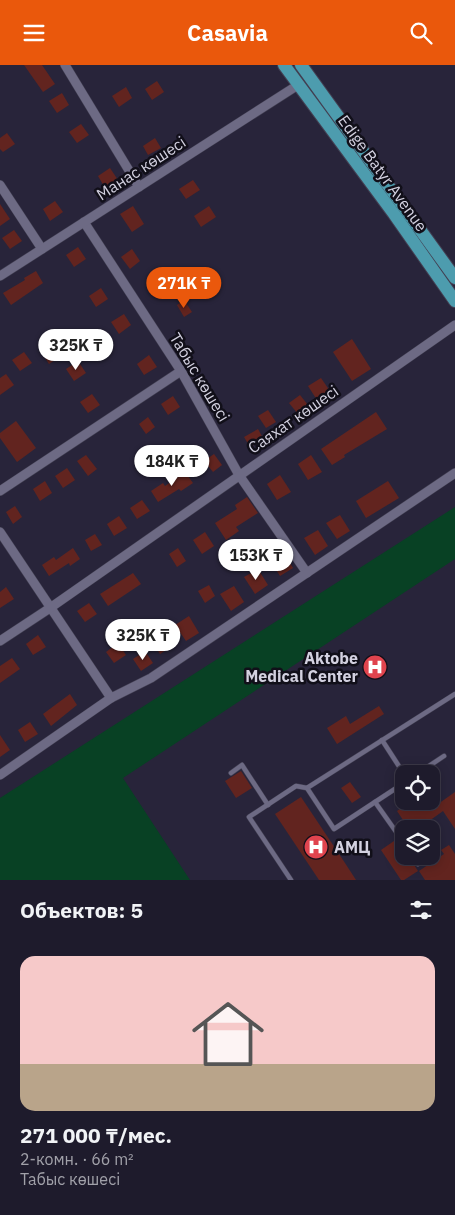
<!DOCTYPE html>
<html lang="ru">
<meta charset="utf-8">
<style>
body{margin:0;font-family:"IBM Plex Sans",sans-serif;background:#262434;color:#f1f3f6;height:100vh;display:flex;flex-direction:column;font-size:19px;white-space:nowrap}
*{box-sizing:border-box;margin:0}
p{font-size:16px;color:#a1a1a9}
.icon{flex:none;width:28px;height:28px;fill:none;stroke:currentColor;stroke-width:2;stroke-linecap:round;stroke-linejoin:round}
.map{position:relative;height:815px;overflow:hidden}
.drawer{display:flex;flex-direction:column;background:#1e1b2c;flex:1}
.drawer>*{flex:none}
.tools{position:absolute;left:395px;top:700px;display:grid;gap:10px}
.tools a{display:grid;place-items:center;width:45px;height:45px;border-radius:10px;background:#1e1b2c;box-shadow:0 2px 12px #0003,0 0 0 1px #3c3948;font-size:25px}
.price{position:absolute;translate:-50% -42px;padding:0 11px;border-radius:18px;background:#fff;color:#222;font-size:16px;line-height:32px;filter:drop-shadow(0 1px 2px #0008)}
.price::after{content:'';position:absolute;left:50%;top:30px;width:15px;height:11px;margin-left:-8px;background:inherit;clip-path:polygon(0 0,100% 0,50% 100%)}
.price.selected{background:#ea580c;color:#fff}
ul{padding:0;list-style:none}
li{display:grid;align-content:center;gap:10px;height:265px;padding:0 20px}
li+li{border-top:1px solid #3c3948}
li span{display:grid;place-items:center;height:155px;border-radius:15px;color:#555}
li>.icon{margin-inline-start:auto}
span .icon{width:90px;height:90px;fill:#fffc;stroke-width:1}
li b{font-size:21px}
h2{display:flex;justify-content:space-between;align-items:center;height:60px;padding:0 20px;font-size:21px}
header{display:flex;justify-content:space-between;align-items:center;height:65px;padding:0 20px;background:#ea580c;color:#fff;font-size:22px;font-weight:700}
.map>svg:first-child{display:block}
.green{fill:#084124}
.building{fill:#62241f}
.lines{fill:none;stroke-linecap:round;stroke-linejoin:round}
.service-casing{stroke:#434053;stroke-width:5.5}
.minor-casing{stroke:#434053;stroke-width:10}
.primary-casing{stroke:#434053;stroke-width:14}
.service{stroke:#6d6a84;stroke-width:4.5}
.minor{stroke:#6d6a84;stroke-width:9}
.primary{stroke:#4d9cae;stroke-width:12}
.labels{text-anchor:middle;stroke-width:5;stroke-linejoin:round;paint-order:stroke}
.street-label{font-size:16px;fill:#d3d1e0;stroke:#110f19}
.poi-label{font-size:16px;font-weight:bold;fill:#d3d1e0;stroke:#110f19;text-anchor:end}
</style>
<header><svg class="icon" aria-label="menu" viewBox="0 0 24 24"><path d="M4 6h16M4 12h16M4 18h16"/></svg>Casavia<svg class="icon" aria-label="search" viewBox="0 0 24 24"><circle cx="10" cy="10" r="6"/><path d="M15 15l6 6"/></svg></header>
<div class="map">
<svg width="455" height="815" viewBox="0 0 455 815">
<rect width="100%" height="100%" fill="#28243a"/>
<path class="green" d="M455 442V494L123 713 190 815H0V733Z"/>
<g class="building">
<path d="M24 0H42L55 19 43 27Z"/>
<path d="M157 16 164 27 152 35 145 24Z"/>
<path d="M126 22 132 33 119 42 112 31Z"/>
<path d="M62 28 69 40 57 48 49 36Z"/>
<path d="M81 59 89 70 77 78 69 67Z"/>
<path d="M7 68 15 79 3 87 0 84V73Z"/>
<path d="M155 73 161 83 148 90 143 81Z"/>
<path d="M110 103 118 115 105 123 98 111Z"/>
<path d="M193 115 200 125 186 134 179 124Z"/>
<path d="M55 136 63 147 50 156 43 144Z"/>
<path d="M0 139 10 154 0 161Z"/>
<path d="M133 141 144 159 132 167 120 149Z"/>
<path d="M209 141 216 152 201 162 194 151Z"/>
<path d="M14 165 22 176 10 184 2 173Z"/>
<path d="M78 182 86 194 74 202 66 190Z"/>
<path d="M132 184 140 196 130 204 121 192Z"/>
<path d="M36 206 43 218 11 240 3 228 25 215 24 213Z"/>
<path d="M101 223 108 234 96 242 89 231Z"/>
<path d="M184 235 192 247 184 252 177 240Z"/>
<path d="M124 249 131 260 119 269 111 257Z"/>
<path d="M352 274 371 304 352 316 333 287Z"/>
<path d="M54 279 61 291 49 299 42 288Z"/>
<path d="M24 287 32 298 20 306 12 295Z"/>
<path d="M149 290 157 302 144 310 137 299Z"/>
<path d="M78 296 86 308 74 316 66 304Z"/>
<path d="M6 309 14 320 0 330V313Z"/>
<path d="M321 313 332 329 319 338 308 321Z"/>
<path d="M92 329 100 340 88 348 80 337Z"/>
<path d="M300 330 308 340 298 349 289 338Z"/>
<path d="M173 331 180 342 168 350 161 339Z"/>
<path d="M268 345 276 357 266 363 258 351Z"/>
<path d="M376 347 387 364 344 390 345 392 332 400 321 384Z"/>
<path d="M148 352 155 362 146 369 139 359Z"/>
<path d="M16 356 36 383 17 397 0 373V368Z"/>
<path d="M258 364 264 375 250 382 244 372Z"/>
<path d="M214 389 222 400 213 407 204 396Z"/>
<path d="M86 390 97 404 88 411 77 396Z"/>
<path d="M311 390 322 407 308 415 298 399Z"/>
<path d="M67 403 75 415 63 423 55 411Z"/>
<path d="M185 407 193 418 181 426 179 424 158 437 151 426 163 418 165 421Z"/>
<path d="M280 410 291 427 277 435 267 419Z"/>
<path d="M45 416 52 428 40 436 33 424Z"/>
<path d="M388 416 399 433 366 453 356 436Z"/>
<path d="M247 432 258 448 236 462 239 466 226 475 215 458 237 444 235 440Z"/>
<path d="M142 435 150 446 137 454 130 443Z"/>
<path d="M15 441 22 452 13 459 6 447Z"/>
<path d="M340 450 350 466 337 474 326 458Z"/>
<path d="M119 451 127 463 114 471 107 459Z"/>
<path d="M318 465 328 481 315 490 304 473Z"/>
<path d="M205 467 214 481 202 489 193 475Z"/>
<path d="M95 469 102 480 91 486 85 475Z"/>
<path d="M73 483 80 494 70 501 69 498 49 511 42 500 54 492 56 495Z"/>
<path d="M178 483 186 496 177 502 169 489Z"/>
<path d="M283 486 293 503 280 511 270 495Z"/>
<path d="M258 504 268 520 255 529 244 512Z"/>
<path d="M133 508 141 519 108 541 100 529Z"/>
<path d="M209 520 215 531 205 538 198 526Z"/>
<path d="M234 521 244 537 231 546 220 529Z"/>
<path d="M6 522 14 534 0 543V527Z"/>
<path d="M89 538 97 549 85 557 77 546Z"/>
<path d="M189 551 199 568 186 576 175 560Z"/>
<path d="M164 569 172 581 160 589 152 577Z"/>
<path d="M38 570 46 582 33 590 26 579Z"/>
<path d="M118 578 126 590 114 598 106 587Z"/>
<path d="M145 586 153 598 141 606 133 594Z"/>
<path d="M12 593 20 604 0 618V601Z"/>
<path d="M70 629 77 640 51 661 43 649Z"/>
<path d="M379 641 384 649 337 679 327 663 346 651 350 659Z"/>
<path d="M30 657 38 669 25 677 18 665Z"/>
<path d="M0 670 10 685 0 692Z"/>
<path d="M241 706 252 723 236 733 225 716Z"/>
<path d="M350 717 361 732 352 738 341 723Z"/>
<path d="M455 727V764L443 746 418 764H409L397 746 411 736H431V729L438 739Z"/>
<path d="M301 732 345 798 356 815H319L275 749Z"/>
<path d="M394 776 406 794 409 792 418 806 404 815H401L381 785Z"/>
<path d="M449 780 455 789V815H425L419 806 444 789 441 785Z"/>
</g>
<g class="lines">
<defs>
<g id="service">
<path d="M382 675 404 709"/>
<path d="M231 708 242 700 268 740"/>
<path d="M417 709 444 691"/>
<path d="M307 723 334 764 404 718"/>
<path d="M375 737 404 778"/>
<path d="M413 791 418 799"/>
<path d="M291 815 249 752 296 721 307 723 455 629"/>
</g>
<g id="minor">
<path d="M65 0 139 122"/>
<path d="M0 120 42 184"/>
<path d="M84 157 181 306 239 410 307 508"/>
<path d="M0 211 298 20"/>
<path d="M0 426 181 306"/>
<path d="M0 467 111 633"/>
<path d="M0 576 50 543 455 260"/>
<path d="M0 710 111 633 151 613 455 408"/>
</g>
<g id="primary">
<path d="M284 0 394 149 455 236"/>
<path d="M301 0 455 213"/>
</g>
</defs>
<use href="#service" class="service-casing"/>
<use href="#minor" class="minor-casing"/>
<use href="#primary" class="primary-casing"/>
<use href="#service" class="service"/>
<use href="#minor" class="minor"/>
<use href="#primary" class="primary"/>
</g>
<defs>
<symbol id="hospital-disc" viewBox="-11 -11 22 22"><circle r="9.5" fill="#e0444e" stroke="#110f19"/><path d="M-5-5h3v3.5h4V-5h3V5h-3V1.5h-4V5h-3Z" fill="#fff"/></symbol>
</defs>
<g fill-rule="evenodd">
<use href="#hospital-disc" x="361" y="588" width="28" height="28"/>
<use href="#hospital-disc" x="302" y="768" width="28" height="28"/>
</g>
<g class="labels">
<g class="street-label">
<text transform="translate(141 103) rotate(-33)" y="6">Манас көшесі</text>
<text transform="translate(383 108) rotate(54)" y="6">Edige Batyr Avenue</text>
<text transform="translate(200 312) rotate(59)" y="6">Табыс көшесі</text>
<text transform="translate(293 354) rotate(-35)" y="6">Саяхат көшесі</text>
</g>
<g class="poi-label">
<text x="358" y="599">Aktobe<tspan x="358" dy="18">Medical Center</tspan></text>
<text x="334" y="788" text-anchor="start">АМЦ</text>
</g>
</g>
</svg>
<div class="tools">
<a><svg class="icon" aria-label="locate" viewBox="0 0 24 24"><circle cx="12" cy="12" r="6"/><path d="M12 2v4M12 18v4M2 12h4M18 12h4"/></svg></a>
<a><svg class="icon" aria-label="layers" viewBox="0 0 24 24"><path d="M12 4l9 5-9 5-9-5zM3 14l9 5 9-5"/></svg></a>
</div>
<b class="price selected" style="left:184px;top:244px">271K ₸</b>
<b class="price" style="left:76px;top:306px">325K ₸</b>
<b class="price" style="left:172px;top:422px">184K ₸</b>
<b class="price" style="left:256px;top:516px">153K ₸</b>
<b class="price" style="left:143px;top:596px">325K ₸</b>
</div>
<section class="drawer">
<h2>Объектов: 5<svg class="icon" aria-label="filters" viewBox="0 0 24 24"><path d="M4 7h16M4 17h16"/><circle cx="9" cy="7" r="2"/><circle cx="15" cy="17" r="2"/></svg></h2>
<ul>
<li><span style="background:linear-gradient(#f6c9c9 70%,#b9a48a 0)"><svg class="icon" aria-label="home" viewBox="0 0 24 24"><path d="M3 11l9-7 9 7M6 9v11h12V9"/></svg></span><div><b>271 000 ₸/мес.</b><p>2-комн. · 66 m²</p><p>Табыс көшесі</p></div></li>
</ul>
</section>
